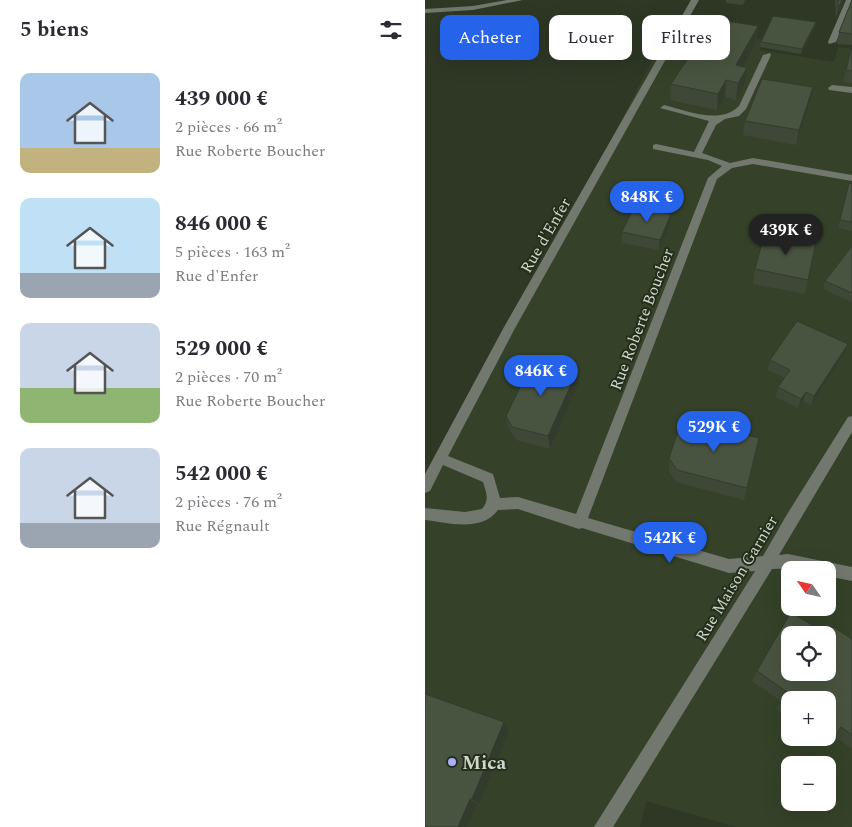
<!DOCTYPE html>
<html lang="fr">
<meta charset="utf-8">
<style>
body{margin:0;font-family:Spectral,serif;background:#f2f2f3;color:#2b2b33;height:100vh;display:flex;flex-direction:column;font-size:19px;white-space:nowrap}
*{box-sizing:border-box;margin:0}
p{font-size:16px;color:#7c7c81}
.icon{flex:none;width:28px;height:28px;fill:none;stroke:currentColor;stroke-width:2;stroke-linecap:round;stroke-linejoin:round}
.map{position:relative;flex:1;overflow:hidden}
.panel{display:flex;flex-direction:column;background:#fff;width:425px}
.panel>*{flex:none}
.banner{position:absolute;left:15px;top:15px;width:336px;height:45px;display:flex;gap:10px}
.needle{width:32px;rotate:304deg}
.buttons{position:absolute;left:356px;top:561px;display:grid;gap:10px}
.buttons a{display:grid;place-items:center;width:55px;height:55px;border-radius:10px;background:#fff;box-shadow:0 5px 20px #0002;font-size:25px}
.price{position:absolute;translate:-50% -42px;padding:0 11px;border-radius:18px;background:#2563eb;color:#fff;font-size:16px;line-height:32px;filter:drop-shadow(0 1px 2px #0008)}
.price::after{content:'';position:absolute;left:50%;top:30px;width:15px;height:11px;margin-left:-8px;background:inherit;clip-path:polygon(0 0,100% 0,50% 100%)}
.price.on{background:#222;color:#fff}
ul{padding:0;list-style:none}
li{display:flex;align-items:center;gap:15px;height:125px;padding:0 20px}
li span{display:grid;place-items:center;flex:none;width:140px;height:100px;border-radius:10px;color:#555}
li>.icon{margin-inline-start:auto}
span .icon{width:60px;height:60px;fill:#fffc;stroke-width:1}
li b{font-size:21px}
h2{display:flex;justify-content:space-between;align-items:center;height:60px;padding:0 20px;font-size:21px}
.chip{padding:0 18px;border-radius:10px;background:#fff;box-shadow:0 5px 20px #0002;font-size:18px;line-height:45px}
.chip.on{background:#2563eb;color:#fff}
main{display:flex;flex:1;min-height:0}
.map>svg:first-child{display:block}
.built{fill:#354229;fill-rule:evenodd}
.lines{fill:none;stroke-linecap:round;stroke-linejoin:round}
.minor{fill:#72786e;fill-rule:evenodd}
.wall{fill:#3f4837}
.shaded-wall{fill:#333b2d}
.building{fill:#495440;stroke:#333b2d}
.poi-dot{fill:#abaffb;stroke:#242e1b;stroke-width:2}
.labels{text-anchor:middle;stroke-width:4;stroke-linejoin:round;paint-order:stroke}
.street-label{font-size:16px;fill:#cfd6ca;stroke:#242e1b}
.near-poi-label{font-size:19px;font-weight:bold;fill:#cfd6ca;stroke:#242e1b;text-anchor:start}
</style>
<main>
<section class="panel">
<h2>5 biens<svg class="icon" aria-label="filters" viewBox="0 0 24 24"><path d="M4 7h16M4 17h16"/><circle cx="9" cy="7" r="2"/><circle cx="15" cy="17" r="2"/></svg></h2>
<ul>
<li><span style="background:linear-gradient(#a9c7e8 75%,#c2b280 0)"><svg class="icon" aria-label="home" viewBox="0 0 24 24"><path d="M3 11l9-7 9 7M6 9v11h12V9"/></svg></span><div><b>439 000 €</b><p>2 pièces · 66 m²</p><p>Rue Roberte Boucher</p></div></li>
<li><span style="background:linear-gradient(#bfe0f5 75%,#9aa5b1 0)"><svg class="icon" aria-label="home" viewBox="0 0 24 24"><path d="M3 11l9-7 9 7M6 9v11h12V9"/></svg></span><div><b>846 000 €</b><p>5 pièces · 163 m²</p><p>Rue d'Enfer</p></div></li>
<li><span style="background:linear-gradient(#c9d6e8 65%,#8fb573 0)"><svg class="icon" aria-label="home" viewBox="0 0 24 24"><path d="M3 11l9-7 9 7M6 9v11h12V9"/></svg></span><div><b>529 000 €</b><p>2 pièces · 70 m²</p><p>Rue Roberte Boucher</p></div></li>
<li><span style="background:linear-gradient(#c9d6e8 75%,#9aa5b1 0)"><svg class="icon" aria-label="home" viewBox="0 0 24 24"><path d="M3 11l9-7 9 7M6 9v11h12V9"/></svg></span><div><b>542 000 €</b><p>2 pièces · 76 m²</p><p>Rue Régnault</p></div></li>
</ul>
</section>
<div class="map">
<svg width="427" height="827" viewBox="0 0 427 827">
<rect width="100%" height="100%" fill="#2e3825"/>
<path class="built" d="M247 23 339 40 334 50 409 62 413 47 427 49V827H312L221 801 215 827H0V496ZM365 570H402V608H365ZM365 635H402V672H365ZM365 700H402V738H365ZM365 765H402V802H365Z"/>
<g class="lines">
<g class="minor">
<path d="M82 0H98L48 10 0 13V9L48 6Z"/>
<path d="M266 0H274L89 330 23 456 68 474 75 498 93 497 151 514 283 178 297 166 283 160 228 149V145L231 144 269 152 284 121 235 108 239 105C263 111 295 125 314 106L338 55 345 53 346 55 321 109 314 116 300 119 291 125 277 153 305 163 328 158 427 175V181L328 164 307 168 292 179 163 518 304 559 338 556 361 516 423 417 427 416V432L354 555 363 554 427 567V581L402 576V570C384 570 365 568 347 569L188 827H169L330 571 304 573 157 528 154 529 93 509 73 510C57 532 24 523 0 520V508L40 512 57 509C65 500 61 492 58 482L18 465 5 491 0 493V474L79 327Z"/>
<path d="M421 0H427V4L411 42 404 44 403 42Z"/>
<path d="M407 85 427 87V93L404 90 403 88Z"/>
</g>
</g>
<g class="wall">
<path d="M301 0H320L318 5 301 3Z"/>
<path d="M410 0H419L411 18Z"/>
<path d="M427 0V45L412 44 414 32Z"/>
<path d="M391 22 390 27 376 54 335 47 336 42Z"/>
<path d="M333 26 331 43 317 67 322 68 320 84 311 100 300 97 292 110 245 100 246 84Z"/>
<path d="M427 46V83L418 82Z"/>
<path d="M385 102 371 145 318 135 320 121Z"/>
<path d="M424 183 427 184V231L413 228Z"/>
<path d="M245 224 234 250 197 243V232Z"/>
<path d="M427 246V302L398 289 400 281Z"/>
<path d="M330 269 383 280 380 294 328 284Z"/>
<path d="M419 354 386 405 378 401 373 408 351 397 353 387 360 378 342 370 345 360Z"/>
<path d="M153 369 154 382 125 449 91 440 84 429 81 416Z"/>
<path d="M334 438 319 500 251 482 244 471V458Z"/>
<path d="M402 635 427 639V749L410 737 402 745 391 738H402V700H365V719L352 710 356 701 327 681 332 671Z"/>
<path d="M79 722 84 730 54 805 52 804 42 827H0Z"/>
</g>
<g class="shaded-wall">
<path d="M417 0H419L411 18 413 8Z"/>
<path d="M391 22 390 27 376 54 377 49Z"/>
<path d="M333 26 331 43 309 82 311 65Z"/>
<path d="M322 68 320 84 311 100 313 83Z"/>
<path d="M301 80 300 97 292 110 293 94Z"/>
<path d="M388 87 385 102 371 145 374 130Z"/>
<path d="M246 214 245 224 234 250 235 240Z"/>
<path d="M423 344 419 354 386 405 389 396Z"/>
<path d="M153 369 154 382 125 449 123 436Z"/>
<path d="M381 392 378 401 373 408 376 399Z"/>
<path d="M79 722 84 730 54 805 47 799Z"/>
<path d="M45 799 52 804 42 827H33Z"/>
</g>
<g class="building">
<path d="M413 0H417L413 8Z"/>
<path d="M427 0V34L414 32Z"/>
<path d="M348 16 391 22 377 49 336 42Z"/>
<path d="M289 19 333 26 311 65 322 68 313 83 301 80 293 94 246 84Z"/>
<path d="M427 46V71L421 70Z"/>
<path d="M337 79 388 87 374 130 320 121Z"/>
<path d="M424 183 427 184V222L415 220Z"/>
<path d="M209 207 246 214 235 240 197 232Z"/>
<path d="M340 232 391 242 383 280 330 269Z"/>
<path d="M427 246V293L400 281Z"/>
<path d="M372 321 423 344 389 396 381 392 376 399 353 387 365 370 345 360Z"/>
<path d="M109 359 153 369 123 436 87 427 81 416Z"/>
<path d="M257 419 334 438 322 488 252 470 244 458Z"/>
<path d="M366 612 402 635H365V672H402V635H403L408 627 427 639V735L416 727 410 738 402 732V700H365V706L358 701 362 692 332 671Z"/>
<path d="M0 694 79 722 47 799H45L33 827H0Z"/>
</g>
<circle class="poi-dot" cx="27" cy="762" r="5"/>
<g class="labels">
<g class="street-label">
<text transform="translate(120 235) rotate(-60)" y="6">Rue d'Enfer</text>
<text transform="translate(216 319) rotate(-69)" y="6">Rue Roberte Boucher</text>
<text transform="translate(311 578) rotate(-59)" y="6">Rue Maison Garnier</text>
</g>
<g class="near-poi-label">
<text x="37" y="769">Mica</text>
</g>
</g>
</svg>
<div class="buttons">
<a><svg class="needle" viewBox="-14 -14 28 28"><path d="M0-13l5 13h-10z" fill="#e53935"/><path d="M0 13l5-13h-10z" fill="#7c7c81"/></svg></a>
<a><svg class="icon" aria-label="locate" viewBox="0 0 24 24"><circle cx="12" cy="12" r="6"/><path d="M12 2v4M12 18v4M2 12h4M18 12h4"/></svg></a>
<a>+</a>
<a>−</a>
</div>
<b class="price" style="left:222px;top:223px">848K €</b>
<b class="price on" style="left:361px;top:256px">439K €</b>
<b class="price" style="left:116px;top:397px">846K €</b>
<b class="price" style="left:289px;top:453px">529K €</b>
<b class="price" style="left:245px;top:564px">542K €</b>
<div class="banner">
<a class="chip on">Acheter</a>
<a class="chip">Louer</a>
<a class="chip">Filtres</a>
</div>
</div>
</main>
